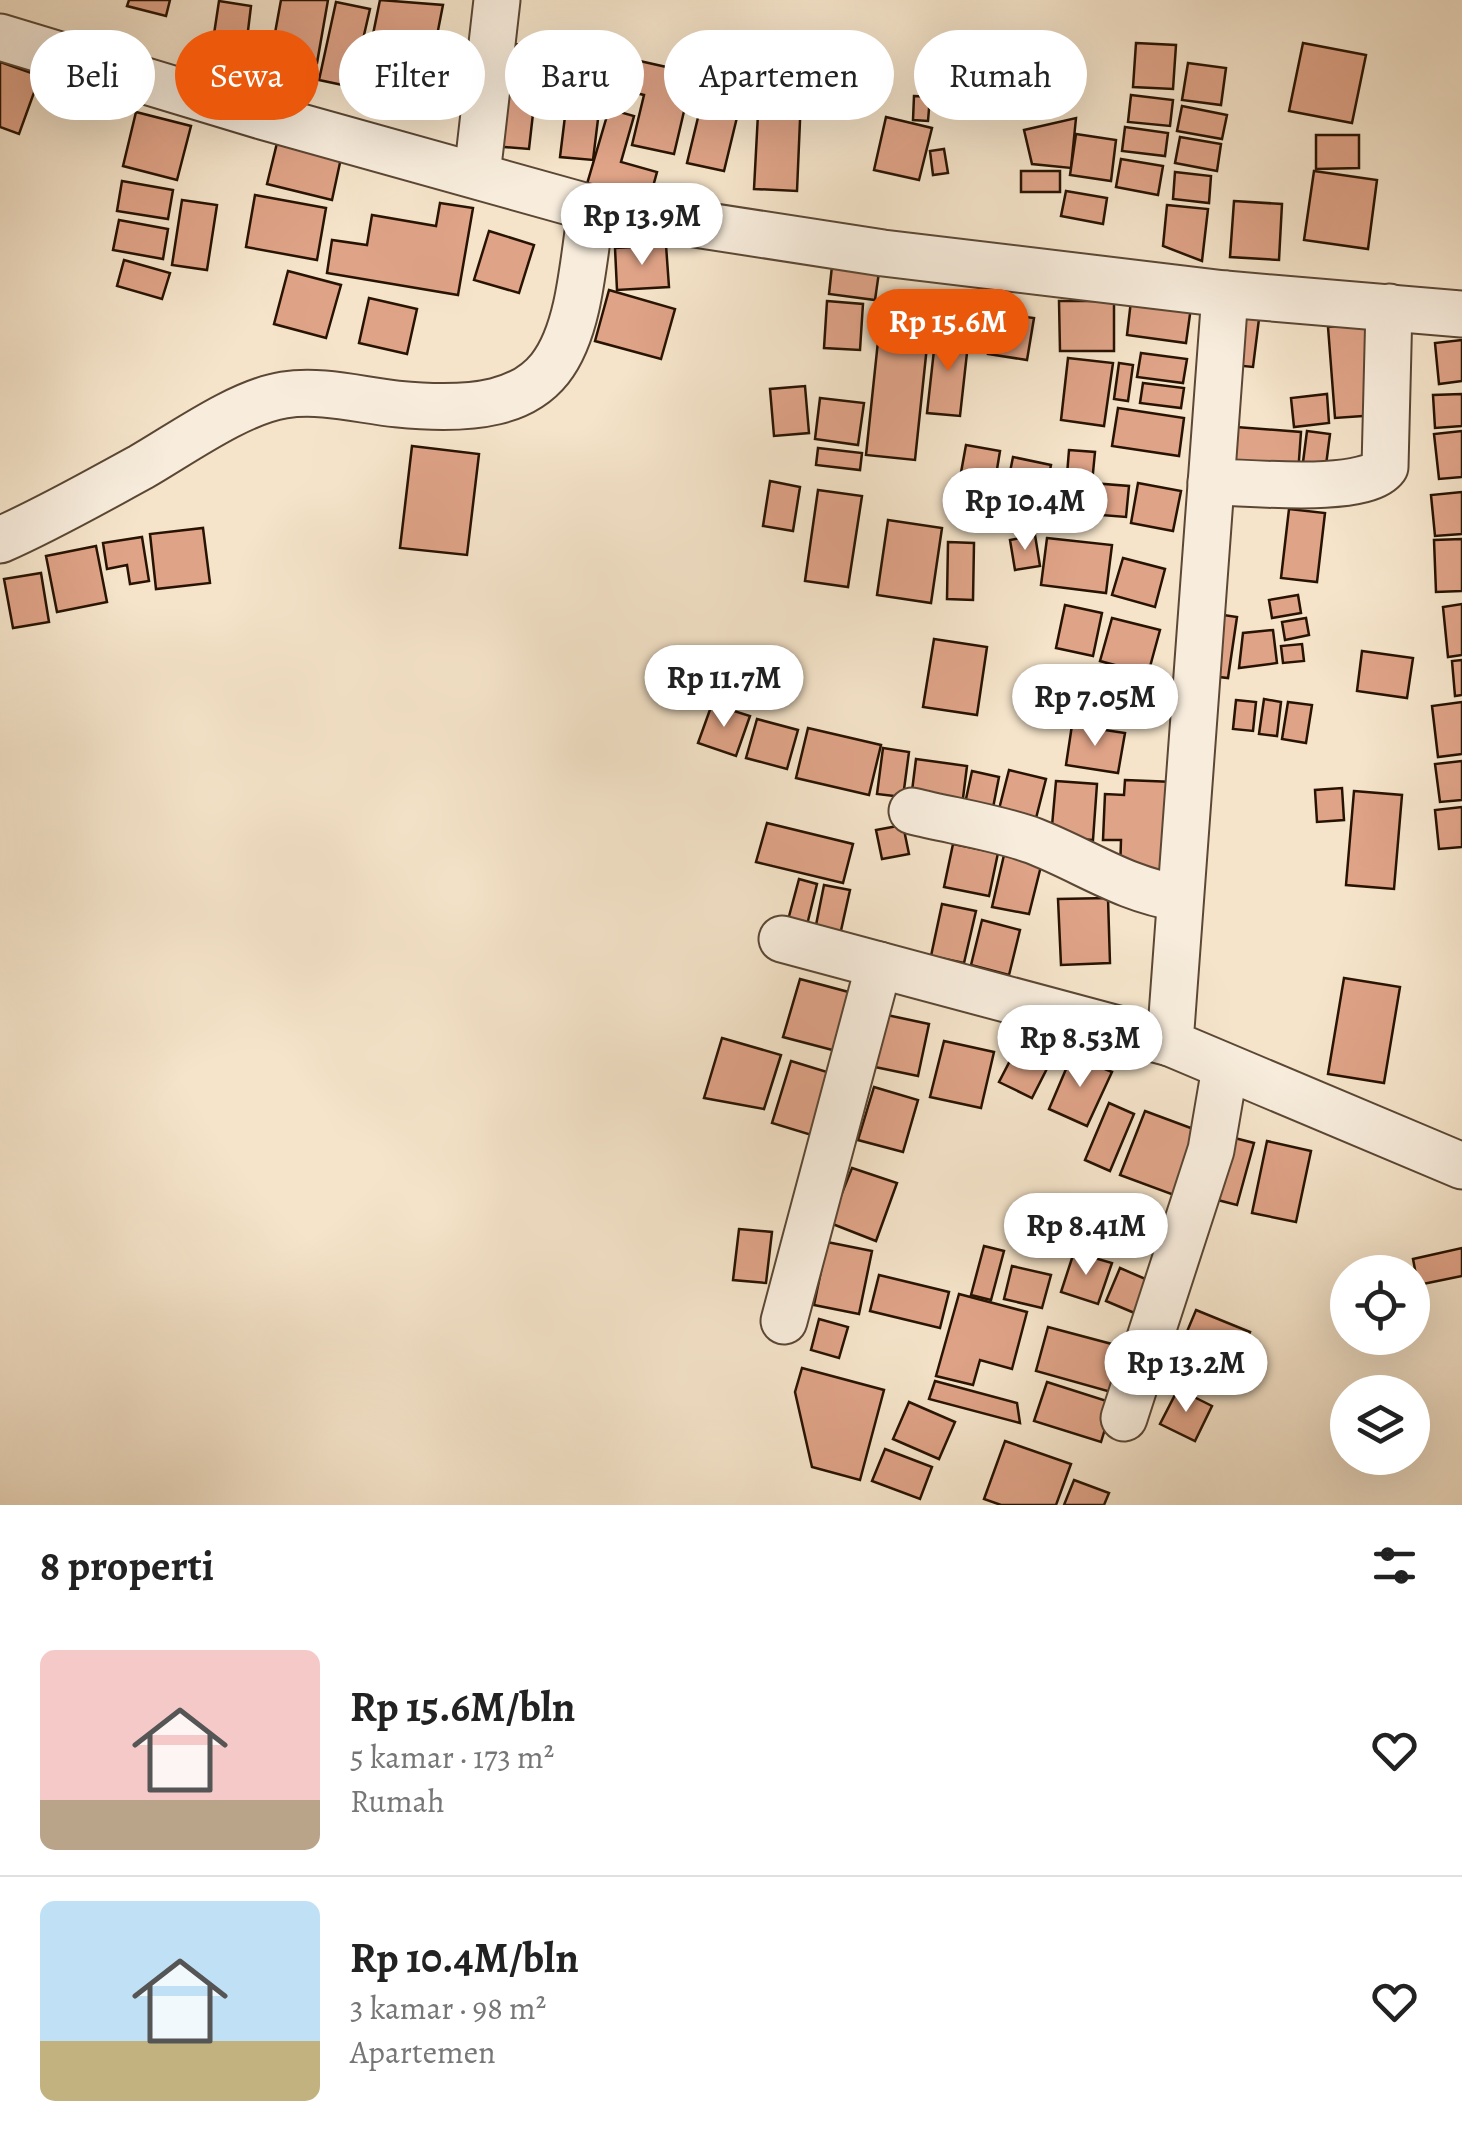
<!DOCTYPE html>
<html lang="id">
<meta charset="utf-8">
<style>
body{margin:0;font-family:Alegreya,serif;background:#f2f2f2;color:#222;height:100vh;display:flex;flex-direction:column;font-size:38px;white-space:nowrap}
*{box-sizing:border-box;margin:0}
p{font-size:32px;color:#767676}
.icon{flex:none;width:55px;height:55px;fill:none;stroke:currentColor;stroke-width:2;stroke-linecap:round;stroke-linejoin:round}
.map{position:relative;height:1505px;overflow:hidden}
.sheet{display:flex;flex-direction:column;background:#fff;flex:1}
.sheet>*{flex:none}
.top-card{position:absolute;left:30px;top:30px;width:1402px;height:90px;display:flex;gap:20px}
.buttons{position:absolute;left:1330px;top:1255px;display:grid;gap:20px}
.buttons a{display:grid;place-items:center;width:100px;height:100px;border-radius:50%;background:#fff;box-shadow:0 10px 40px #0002;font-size:50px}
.price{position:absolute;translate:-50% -85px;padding:0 22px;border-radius:35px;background:#fff;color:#222;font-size:32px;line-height:65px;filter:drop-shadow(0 2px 5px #0008)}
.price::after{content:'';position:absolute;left:50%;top:60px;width:30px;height:22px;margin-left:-15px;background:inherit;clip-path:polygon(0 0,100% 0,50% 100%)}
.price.active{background:#ea580c;color:#fff}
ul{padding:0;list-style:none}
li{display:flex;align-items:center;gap:30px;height:250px;padding:0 40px}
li+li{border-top:2px solid #e0e0e0}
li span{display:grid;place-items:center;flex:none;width:280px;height:200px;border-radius:15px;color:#555}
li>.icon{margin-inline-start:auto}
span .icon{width:120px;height:120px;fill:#fffc;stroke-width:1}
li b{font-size:42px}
h2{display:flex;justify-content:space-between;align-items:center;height:120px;padding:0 40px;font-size:42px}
.pill{padding:0 35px;border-radius:45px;background:#fff;box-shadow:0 10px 40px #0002;font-size:35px;line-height:90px}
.pill.active{background:#ea580c;color:#fff}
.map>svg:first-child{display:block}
.building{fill:#dfa387;stroke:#281302;stroke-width:2.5}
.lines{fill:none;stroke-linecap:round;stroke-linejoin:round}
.minor-casing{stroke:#5b4734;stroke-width:49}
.minor{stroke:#f8eddd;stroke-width:45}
</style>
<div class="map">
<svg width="1462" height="1505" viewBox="0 0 1462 1505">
<rect width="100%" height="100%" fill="#f5e4ca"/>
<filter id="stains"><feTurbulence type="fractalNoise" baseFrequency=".002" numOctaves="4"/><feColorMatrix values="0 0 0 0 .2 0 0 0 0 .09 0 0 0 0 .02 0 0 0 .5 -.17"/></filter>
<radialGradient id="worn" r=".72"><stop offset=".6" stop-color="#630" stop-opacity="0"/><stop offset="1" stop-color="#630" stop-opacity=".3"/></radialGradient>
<g class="building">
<path d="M129 0H170L166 16 127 6Z"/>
<path d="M281 0H328L317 63 271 55Z"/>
<path d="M380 0 443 5 431 66 409 62 402 101 361 93Z"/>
<path d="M219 1 251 6 247 39 214 34Z"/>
<path d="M336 2 370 9 352 87 319 80Z"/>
<path d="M505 43 606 54 593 160 560 157 567 100 535 96 529 149 493 146Z"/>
<path d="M1136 43 1176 45 1173 89 1133 87Z"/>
<path d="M1303 43 1366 55 1352 123 1289 111Z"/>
<path d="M622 57 693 73 674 154 632 145 644 95 615 88Z"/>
<path d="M0 62 40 76 19 134 0 127Z"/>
<path d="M1188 63 1226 68 1221 105 1182 100Z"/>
<path d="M713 67 751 78 744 102 706 91Z"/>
<path d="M759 95 801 97 797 191 754 189Z"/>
<path d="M1131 95 1173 100 1170 126 1128 122Z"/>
<path d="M914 96 930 97 928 121 913 120Z"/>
<path d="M702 101 739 109 724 171 687 163Z"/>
<path d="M1182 106 1227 115 1222 139 1177 131Z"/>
<path d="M609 109 634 116 621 162 657 172 649 201 587 184Z"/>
<path d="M136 112 191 126 177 180 123 166Z"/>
<path d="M886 117 932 128 919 180 874 170Z"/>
<path d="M1076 118 1071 168 1032 164 1024 130Z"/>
<path d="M1125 127 1168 133 1165 156 1122 151Z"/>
<path d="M1076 134 1116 140 1111 181 1070 175Z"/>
<path d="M1316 135H1359V168L1316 169Z"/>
<path d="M1180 137 1221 144 1217 171 1175 163Z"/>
<path d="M277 143 341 158 332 200 267 184Z"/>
<path d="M944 149 948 173 933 175 930 151Z"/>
<path d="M1121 159 1163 166 1158 195 1116 187Z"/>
<rect x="1021" y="171" width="39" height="21"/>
<path d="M1314 171 1377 180 1368 249 1304 240Z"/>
<path d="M1175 172 1211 176 1209 203 1173 199Z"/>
<path d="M122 181 173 190 168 219 117 211Z"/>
<path d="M1066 191 1107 198 1103 224 1061 216Z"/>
<path d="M255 195 326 208 317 260 246 247Z"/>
<path d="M182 200 217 205 207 270 172 265Z"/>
<path d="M1234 201 1282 204 1279 260 1230 257Z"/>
<path d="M440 203 473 208 458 295 327 273 332 240 367 245 372 215 436 226Z"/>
<path d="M1167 205 1208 209 1202 261 1163 246Z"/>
<path d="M119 220 168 229 163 259 113 250Z"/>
<path d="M489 231 534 245 519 293 474 280Z"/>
<path d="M666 245 669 287 617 290 615 248Z"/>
<path d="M124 260 170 273 162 299 117 286Z"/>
<path d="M832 266 879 272 875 300 829 294Z"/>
<path d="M288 271 341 285 326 338 274 324Z"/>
<path d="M609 290 675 309 661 359 595 341Z"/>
<path d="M1132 292 1192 300 1186 343 1127 335Z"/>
<path d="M369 298 417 309 407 354 359 343Z"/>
<path d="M827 301 863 304 860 350 824 348Z"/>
<path d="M1059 301H1114V351H1060Z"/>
<path d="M995 313 1034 318 1027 360 988 354Z"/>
<path d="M1229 315 1259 319 1253 367 1222 364Z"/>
<path d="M1369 323 1377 415 1335 418 1328 327Z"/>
<path d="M936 332 969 335 960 416 927 413Z"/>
<path d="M1462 340V381L1439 384 1435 343Z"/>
<path d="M878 341 927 346 915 460 866 455Z"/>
<path d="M1141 353 1187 359 1183 383 1137 377Z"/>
<path d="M1068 358 1113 363 1104 426 1061 420Z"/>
<path d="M1119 363 1133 365 1128 401 1114 399Z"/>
<path d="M1143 383 1184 388 1181 408 1140 403Z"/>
<path d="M805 386 809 433 774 436 770 389Z"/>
<path d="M1327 394 1329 423 1294 427 1291 398Z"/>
<path d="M1462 394V426L1435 428 1433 395Z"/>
<path d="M820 398 864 403 858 445 815 439Z"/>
<path d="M1118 408 1184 418 1179 456 1112 446Z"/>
<path d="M1223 426 1301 432 1298 474 1220 468Z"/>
<path d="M1307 431 1330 434 1325 473 1302 470Z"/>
<path d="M1462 431V477L1439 479 1434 434Z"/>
<path d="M966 445 1000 451 991 506 956 500Z"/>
<path d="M412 446 479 454 467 555 400 548Z"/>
<path d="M818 448 862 453 860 470 816 465Z"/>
<path d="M1069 450 1095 452 1092 483 1129 486 1126 517 1064 512Z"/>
<path d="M1013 457 1051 465 1043 504 1005 497Z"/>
<path d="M770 481 800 487 793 531 763 526Z"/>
<path d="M1138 483 1181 491 1173 531 1131 523Z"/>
<path d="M818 490 862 496 848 587 805 581Z"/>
<path d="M1462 492V534L1435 536 1431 495Z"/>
<path d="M1289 509 1325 513 1317 582 1281 578Z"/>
<path d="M888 520 942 528 931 603 877 595Z"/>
<path d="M203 528 210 583 156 589 150 534Z"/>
<path d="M1035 535 1040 566 1015 570 1010 540Z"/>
<path d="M142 537 149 581 130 584 127 565 107 569 103 543Z"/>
<path d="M1047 538 1112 545 1106 593 1041 585Z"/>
<path d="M1462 539V591L1436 592 1434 540Z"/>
<path d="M948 542 974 543 973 600 947 599Z"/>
<path d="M96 546 107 602 57 612 46 556Z"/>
<path d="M1123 558 1165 569 1155 607 1112 595Z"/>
<path d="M41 573 49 622 13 628 4 579Z"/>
<path d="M1298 595 1301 613 1272 618 1269 600Z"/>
<path d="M1462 604V655L1448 657 1443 607Z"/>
<path d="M1065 605 1102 613 1093 656 1056 648Z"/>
<path d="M1210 613 1237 617 1228 678 1201 675Z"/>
<path d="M1112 618 1160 630 1148 674 1100 661Z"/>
<path d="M1306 618 1309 635 1285 640 1282 622Z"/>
<path d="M1273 630 1277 663 1239 668 1243 633Z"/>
<path d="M934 639 987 647 977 715 923 707Z"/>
<path d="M1302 644 1304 661 1283 663 1281 646Z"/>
<path d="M1362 651 1413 658 1407 698 1357 691Z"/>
<path d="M1462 660V695L1455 696 1452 661Z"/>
<path d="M1264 699 1281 702 1277 736 1259 734Z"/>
<path d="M1236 700 1256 702 1253 731 1233 729Z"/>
<path d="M1288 702 1312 705 1306 743 1282 739Z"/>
<path d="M1462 702V754L1438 757 1432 706Z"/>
<path d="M712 704 750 716 736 756 698 743Z"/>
<path d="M757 719 798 730 787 769 746 758Z"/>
<path d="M1072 725 1125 733 1118 773 1066 765Z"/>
<path d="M808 728 881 745 869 795 796 778Z"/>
<path d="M883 748 909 752 903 797 877 794Z"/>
<path d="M916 759 967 766 962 806 911 799Z"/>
<path d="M1462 761V800L1440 802 1435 764Z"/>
<path d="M1009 770 1046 779 1034 826 997 817Z"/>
<path d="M972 771 999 777 991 818 963 813Z"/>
<path d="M1125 780 1174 782 1170 873 1120 871 1121 840H1103L1105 794 1124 795Z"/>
<path d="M1056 781 1097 784 1093 840 1051 837Z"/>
<path d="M1342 788 1344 820 1317 822 1315 790Z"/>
<path d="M1354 791 1402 795 1394 889 1346 885Z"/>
<path d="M1462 807V847L1439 849 1435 810Z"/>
<path d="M767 823 853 844 843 883 756 862Z"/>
<path d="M903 825 909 854 882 859 876 830Z"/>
<path d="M953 844 998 853 989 896 944 887Z"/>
<path d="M1004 855 1042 862 1029 914 992 907Z"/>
<path d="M799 879 817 884 807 925 788 920Z"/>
<path d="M824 885 850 890 840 935 815 930Z"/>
<path d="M1108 898 1110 963 1061 965 1058 899Z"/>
<path d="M942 904 976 911 964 963 931 956Z"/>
<path d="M982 920 1020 930 1009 975 971 965Z"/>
<path d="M1344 978 1400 987 1384 1083 1328 1074Z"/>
<path d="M800 979 856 994 840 1052 783 1037Z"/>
<path d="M887 1015 929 1024 918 1076 875 1067Z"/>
<path d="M1030 1022 1062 1039 1032 1098 999 1082Z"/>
<path d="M722 1038 781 1055 764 1109 704 1098Z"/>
<path d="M944 1041 994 1052 981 1108 930 1097Z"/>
<path d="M1072 1055 1112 1072 1087 1126 1049 1109Z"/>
<path d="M791 1061 837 1075 818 1137 772 1123Z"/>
<path d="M874 1087 918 1100 903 1152 858 1140Z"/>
<path d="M1109 1103 1134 1114 1110 1171 1085 1160Z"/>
<path d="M1145 1111 1207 1134 1182 1198 1120 1175Z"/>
<path d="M1223 1135 1254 1143 1237 1205 1206 1197Z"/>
<path d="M1267 1141 1311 1151 1296 1222 1252 1213Z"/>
<path d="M852 1168 897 1183 876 1241 830 1223Z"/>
<path d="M739 1229 772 1232 766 1283 733 1280Z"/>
<path d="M827 1242 872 1251 859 1314 814 1305Z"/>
<path d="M984 1246 1004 1251 991 1300 971 1295Z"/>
<path d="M1462 1248V1276L1418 1285 1413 1259Z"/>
<path d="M1074 1252 1112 1263 1098 1304 1061 1292Z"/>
<path d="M1012 1266 1051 1275 1042 1308 1004 1299Z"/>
<path d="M1120 1268 1157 1284 1144 1317 1106 1301Z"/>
<path d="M879 1275 949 1292 940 1328 870 1311Z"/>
<path d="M959 1294 1027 1312 1012 1369 980 1360 973 1385 936 1376Z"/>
<path d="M1196 1310 1250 1332 1227 1388 1173 1365Z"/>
<path d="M819 1319 848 1327 839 1358 811 1350Z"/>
<path d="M1048 1327 1123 1347 1111 1392 1036 1371Z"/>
<path d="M802 1368 884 1390 860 1480 812 1467 795 1392Z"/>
<path d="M935 1381 1017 1403 1020 1423 929 1399Z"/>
<path d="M1047 1382 1113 1403 1101 1442 1034 1421Z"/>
<path d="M1178 1389 1212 1406 1195 1441 1160 1424Z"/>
<path d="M909 1402 955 1422 939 1459 893 1439Z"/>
<path d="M1005 1441 1071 1464 1056 1505H1001L984 1499Z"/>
<path d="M885 1449 932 1467 920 1499 872 1481Z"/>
<path d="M1074 1480 1109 1493 1104 1505H1064Z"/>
</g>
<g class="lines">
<defs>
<g id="minor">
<path d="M0 37 265 117 591 208 883 253 1225 294 1462 314"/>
<path d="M477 175 497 0"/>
<path d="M1225 294 1170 1043 1462 1166"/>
<path d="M1211 482C1246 482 1365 495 1385 467L1389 307"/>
<path d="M0 540C48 519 95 492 141 467 181 444 239 402 284 395 321 389 360 400 397 404 568 421 573 353 591 208"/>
<path d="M912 811C952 821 996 827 1034 841 1085 861 1125 890 1180 898"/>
<path d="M782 939 1170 1043"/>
<path d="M784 1321 879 965"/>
<path d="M1124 1418 1211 1150 1225 1068"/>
</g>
</defs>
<use href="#minor" class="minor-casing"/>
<use href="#minor" class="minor"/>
</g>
<rect width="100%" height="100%" filter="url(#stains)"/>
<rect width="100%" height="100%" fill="url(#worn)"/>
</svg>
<div class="buttons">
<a><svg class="icon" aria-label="locate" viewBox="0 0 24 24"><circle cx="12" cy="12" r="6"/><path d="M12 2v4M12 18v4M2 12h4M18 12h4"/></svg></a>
<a><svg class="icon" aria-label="layers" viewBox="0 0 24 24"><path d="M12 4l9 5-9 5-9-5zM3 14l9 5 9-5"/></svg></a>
</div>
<b class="price" style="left:642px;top:268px">Rp 13.9M</b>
<b class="price active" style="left:948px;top:374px">Rp 15.6M</b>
<b class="price" style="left:1025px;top:553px">Rp 10.4M</b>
<b class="price" style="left:724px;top:730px">Rp 11.7M</b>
<b class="price" style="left:1095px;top:749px">Rp 7.05M</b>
<b class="price" style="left:1080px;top:1090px">Rp 8.53M</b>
<b class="price" style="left:1086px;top:1278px">Rp 8.41M</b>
<b class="price" style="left:1186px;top:1415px">Rp 13.2M</b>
<div class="top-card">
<a class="pill">Beli</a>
<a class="pill active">Sewa</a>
<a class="pill">Filter</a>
<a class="pill">Baru</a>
<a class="pill">Apartemen</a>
<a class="pill">Rumah</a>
</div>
</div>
<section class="sheet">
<h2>8 properti<svg class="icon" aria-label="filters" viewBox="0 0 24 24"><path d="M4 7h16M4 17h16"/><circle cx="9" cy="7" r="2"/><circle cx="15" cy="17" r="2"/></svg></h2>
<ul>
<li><span style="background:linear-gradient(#f6c9c9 75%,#b9a48a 0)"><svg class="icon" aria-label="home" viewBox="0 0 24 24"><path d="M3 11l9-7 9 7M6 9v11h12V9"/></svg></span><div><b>Rp 15.6M/bln</b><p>5 kamar · 173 m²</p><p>Rumah</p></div><svg class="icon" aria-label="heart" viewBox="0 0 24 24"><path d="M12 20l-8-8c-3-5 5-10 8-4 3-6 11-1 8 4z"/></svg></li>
<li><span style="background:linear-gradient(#bfe0f5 70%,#c2b280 0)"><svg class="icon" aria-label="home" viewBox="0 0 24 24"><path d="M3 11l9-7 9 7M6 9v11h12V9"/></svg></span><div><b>Rp 10.4M/bln</b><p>3 kamar · 98 m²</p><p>Apartemen</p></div><svg class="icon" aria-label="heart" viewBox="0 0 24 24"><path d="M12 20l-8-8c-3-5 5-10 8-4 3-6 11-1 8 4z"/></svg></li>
</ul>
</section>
